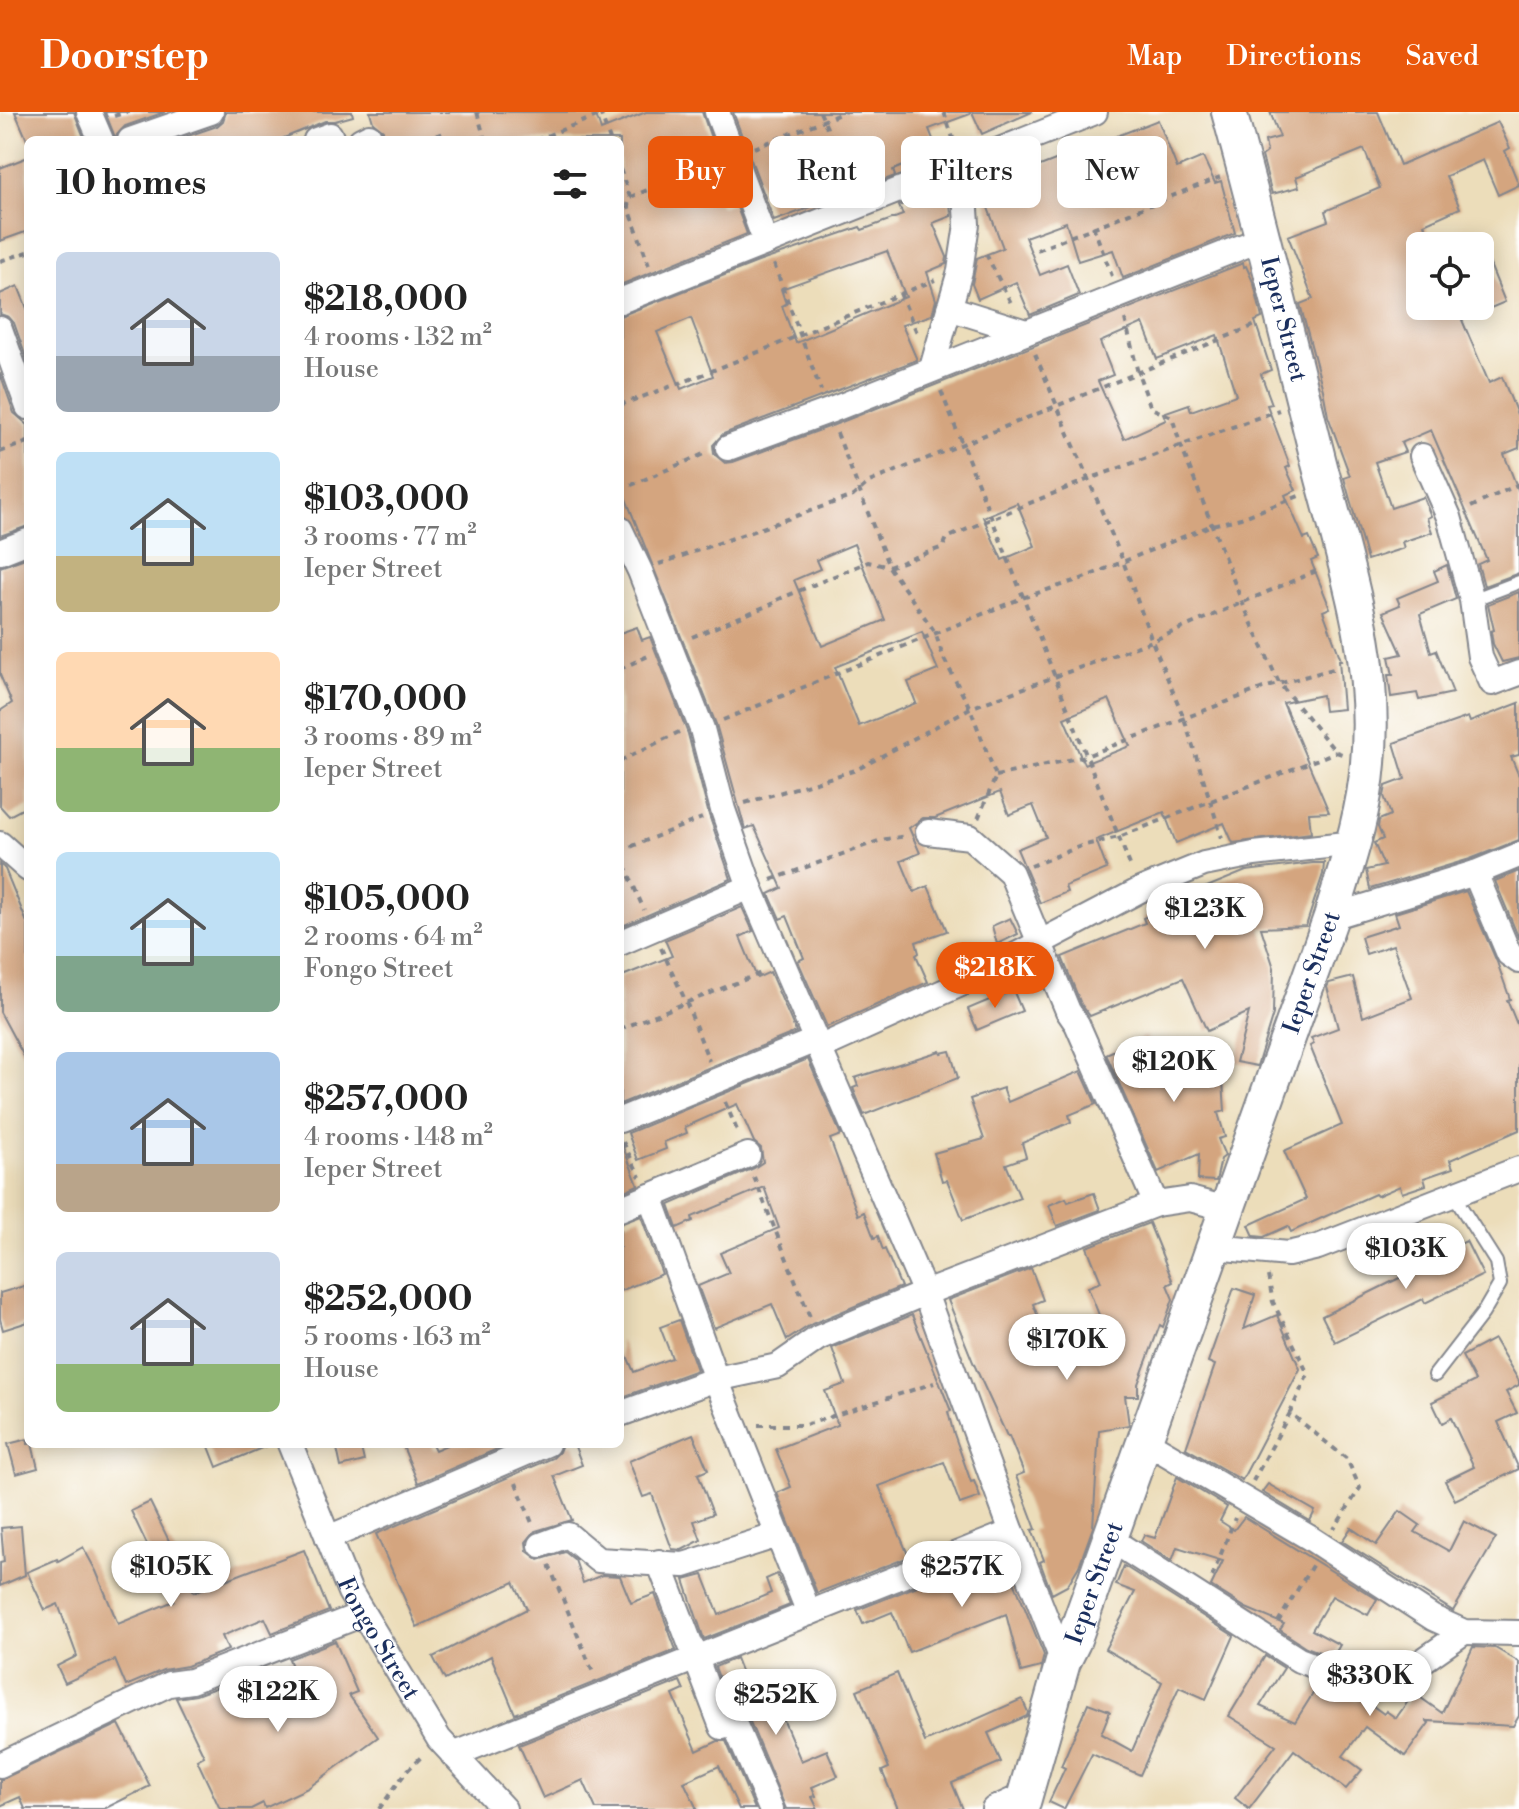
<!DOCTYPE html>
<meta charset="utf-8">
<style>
body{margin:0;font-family:"Libre Bodoni",serif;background:#f2f2f2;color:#222;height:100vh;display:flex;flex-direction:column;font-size:30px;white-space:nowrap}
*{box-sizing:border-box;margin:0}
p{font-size:26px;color:#767676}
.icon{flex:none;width:44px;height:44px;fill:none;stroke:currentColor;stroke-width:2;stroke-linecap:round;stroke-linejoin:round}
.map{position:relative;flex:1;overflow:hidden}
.sheet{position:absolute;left:24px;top:24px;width:600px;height:1312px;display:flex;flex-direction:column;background:#fff;border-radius:12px;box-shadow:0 4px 20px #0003}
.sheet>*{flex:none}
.hud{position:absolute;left:648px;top:24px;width:750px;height:72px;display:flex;gap:16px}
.buttons{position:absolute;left:1406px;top:120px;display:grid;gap:16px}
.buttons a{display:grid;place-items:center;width:88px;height:88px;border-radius:12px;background:#fff;box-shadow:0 4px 20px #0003;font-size:40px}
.price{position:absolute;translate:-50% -68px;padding:0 18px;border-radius:28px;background:#fff;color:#222;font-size:26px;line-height:52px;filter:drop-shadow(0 2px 4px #0008)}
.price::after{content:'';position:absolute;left:50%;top:48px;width:24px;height:18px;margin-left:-12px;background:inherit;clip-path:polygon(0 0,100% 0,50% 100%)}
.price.selected{background:#ea580c;color:#fff}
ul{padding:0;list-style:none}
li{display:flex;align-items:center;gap:24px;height:200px;padding:0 32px}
li span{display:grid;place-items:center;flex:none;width:224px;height:160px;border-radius:12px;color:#555}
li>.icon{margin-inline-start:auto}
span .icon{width:96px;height:96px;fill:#fffc;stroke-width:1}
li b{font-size:34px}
h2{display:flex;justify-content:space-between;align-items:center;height:96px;padding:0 32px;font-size:34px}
.pill{padding:0 28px;border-radius:12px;background:#fff;box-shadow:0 4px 20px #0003;font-size:28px;line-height:72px}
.pill.selected{background:#ea580c;color:#fff}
header{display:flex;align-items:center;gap:48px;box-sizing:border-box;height:112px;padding:0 40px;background:#ea580c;color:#fff}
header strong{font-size:38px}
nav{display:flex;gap:44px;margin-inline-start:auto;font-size:28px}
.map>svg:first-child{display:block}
.building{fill:#d4a57f;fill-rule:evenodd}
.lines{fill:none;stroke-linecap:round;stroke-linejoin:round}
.lane-casing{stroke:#84868c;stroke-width:16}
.street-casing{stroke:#84868c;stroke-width:28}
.secondary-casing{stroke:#84868c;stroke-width:38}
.path{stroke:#84868c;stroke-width:4;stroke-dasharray:6 6;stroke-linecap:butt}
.lane{stroke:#fff;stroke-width:12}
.street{stroke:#fff;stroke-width:24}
.secondary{stroke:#fff;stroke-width:34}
.labels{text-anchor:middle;stroke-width:8;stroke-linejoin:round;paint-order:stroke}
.street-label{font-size:24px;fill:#1b2f5e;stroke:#fff}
</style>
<header>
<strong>Doorstep</strong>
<nav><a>Map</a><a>Directions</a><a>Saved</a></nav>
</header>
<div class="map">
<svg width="1519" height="1697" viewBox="0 0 1519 1697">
<rect width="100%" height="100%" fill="#fff"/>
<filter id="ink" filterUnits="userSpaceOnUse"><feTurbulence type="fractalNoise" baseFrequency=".0125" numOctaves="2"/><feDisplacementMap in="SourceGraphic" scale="16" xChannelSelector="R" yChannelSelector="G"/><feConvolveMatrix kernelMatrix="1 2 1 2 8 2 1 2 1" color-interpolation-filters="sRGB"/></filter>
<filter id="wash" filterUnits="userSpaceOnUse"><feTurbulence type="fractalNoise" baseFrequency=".006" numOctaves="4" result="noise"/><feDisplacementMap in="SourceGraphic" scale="32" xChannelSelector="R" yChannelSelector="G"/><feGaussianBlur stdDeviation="1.8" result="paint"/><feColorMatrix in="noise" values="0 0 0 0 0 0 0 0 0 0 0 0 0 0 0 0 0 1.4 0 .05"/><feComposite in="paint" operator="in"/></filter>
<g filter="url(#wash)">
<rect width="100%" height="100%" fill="#ecddba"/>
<g id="blocks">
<g class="building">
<path d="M15 0H74L85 28H27Z"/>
<path d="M105 0H165L125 14 115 25Z"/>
<path d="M226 0H352L353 4 335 9H325L279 28H176L217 14 223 9Z"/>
<path d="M370 0H595L601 18 646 0H702L716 41 703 46 721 95 735 90 747 122 620 173V28H443L441 21 419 28H383V18L373 10Z"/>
<path d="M733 0H970V2L929 17 938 40 893 58 895 64 774 109Z"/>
<path d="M972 0H1032L982 22Z"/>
<path d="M1270 0H1378L1400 53 1498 10 1510 36 1505 39 1519 73 1498 83 1483 48 1446 64 1460 96 1424 112 1433 134H1420V194H1480L1481 130 1505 190 1462 208 1489 271 1502 265 1519 307V336L1504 342 1519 380V461L1484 474 1478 452 1487 448 1431 318 1401 331 1405 340 1375 350 1391 396 1423 385 1431 404 1427 406 1432 420 1402 430 1404 436 1367 448 1344 366 1350 364 1328 304 1323 278 1300 192 1313 187 1288 124 1328 109 1325 99 1380 76 1364 37 1296 65 1299 75 1272 82 1262 44 1267 40 1265 29 1280 25Z"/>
<path d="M1158 8 1177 56 1203 45 1215 71 1221 69 1235 121 1123 166 1113 138 1078 149 1066 110 1025 125 1040 163 1067 152 1079 183 1030 203 1016 170 978 187 972 172 977 146 1003 136 981 77Z"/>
<path d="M28 45V119L0 129V56Z"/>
<path d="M949 75 951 104 933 111 947 145 946 152 927 160 936 188 932 203 902 213 917 248 723 322 713 333 714 342 725 351 733 350 834 313 1243 151 1244 155 1246 154 1254 172 1262 206 1255 209 1271 258 1261 262 1272 292 1267 293 1290 354 1286 356 1296 378 1285 383 1304 427 1309 425 1318 446 1311 449 1330 496 1323 499 1341 548H1339L1343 597 1324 599 1322 583 1283 591 1329 700 1309 701 1311 721 1233 731 1224 711 1176 731 1164 700 1096 728 1107 757 1065 774 1067 780 1040 791 1017 737 1046 725 1033 693 1009 703 1000 680 935 706H923L909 716 920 741 901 749 914 780 928 774 947 819 916 830 919 841 916 843 928 870 827 915 798 849 804 846 787 804 780 807 769 782 782 776 754 714 745 717 716 612 620 372V204L758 150 860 115 862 118 903 103 899 94ZM887 139 906 185 796 231 782 194 786 192 781 177ZM691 206 713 264 681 277 657 220ZM1143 211 1157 247 1217 223 1236 283 1191 299 1189 292 1163 301 1166 308 1124 327 1098 269 1113 263 1100 230ZM1017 391 1035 434 1002 448 983 405ZM854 432 885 508 822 534 794 468 820 457 816 448ZM922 520 938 558 908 570 916 591 859 614 835 555ZM1109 587 1130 634 1084 652 1064 606Z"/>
<path d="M18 174 28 199V251L14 211 9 205 0 202V182Z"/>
<path d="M0 261 14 301 28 313V414L0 424Z"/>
<path d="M28 445V694L9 704 0 694V599L12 591 0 563V455Z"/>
<path d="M1447 453 1456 487 1420 502 1431 540 1436 538 1453 581 1419 588 1417 581 1391 585 1388 563H1393L1389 545 1402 542 1383 500 1400 493 1397 486 1438 469 1434 459Z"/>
<path d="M1519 480V546L1502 550 1493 532 1491 519 1494 518 1488 492Z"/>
<path d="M637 515 642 528 650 525 688 622 709 703 731 767 620 815V521Z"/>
<path d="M1519 591V643L1511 645 1519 664V728L1470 747 1370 777 1366 758 1384 754 1374 731 1383 727 1378 715 1379 708 1391 703 1384 684 1386 674 1405 667 1394 631 1468 605 1470 610Z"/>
<path d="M1313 751H1324L1323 762 1306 814 1261 816 1274 856 1273 902 1257 954 1236 950 1249 900 1207 919 1183 866 1090 904 1081 892 1062 845 1145 811 1143 806 1171 793 1170 790 1246 759Z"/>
<path d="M0 752 5 757 28 813V952L0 900Z"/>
<path d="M1519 759V827L1495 769Z"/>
<path d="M1466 779 1497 850 1510 887 1507 888 1519 917V1018L1450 1048 1453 1056 1424 1066 1426 1073 1402 1081 1400 1074 1377 1084 1375 1082 1291 1120 1288 1114 1264 1125 1254 1124 1249 1113 1306 1087 1284 1039 1342 1013 1310 934 1314 932 1311 926 1338 916 1327 875 1329 871 1353 865 1363 905 1412 886 1393 833 1366 842 1361 825 1399 813 1395 801Z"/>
<path d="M742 795 753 819 740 825 757 866 770 860 796 920 620 992V865L672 844 665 828Z"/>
<path d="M1010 806 1018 822 997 832 992 814Z"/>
<path d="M1013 878 1022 899 977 918 968 897Z"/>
<path d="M1146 924 1156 947 1198 929 1212 958 1222 954 1225 999 1218 1001 1225 1025 1218 1027 1225 1044 1221 1047 1216 1069 1198 1068 1199 1042 1158 1060 1106 942Z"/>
<path d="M940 939 941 941 950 939 958 966 864 1003 853 976 858 974 855 966Z"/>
<path d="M808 947 841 1023 830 1027 858 1103 864 1100 874 1126 878 1124 883 1138 885 1137 901 1175 812 1212 787 1228 772 1192 714 1216 698 1174 729 1161 720 1141 779 1116 764 1075 692 1105 693 1109 677 1116 669 1093 754 1056 763 1050 761 1036 754 1030 737 992 685 1015 687 1021 664 1030 666 1037 638 1048 628 1021Z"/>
<path d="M1081 959 1096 992 1069 1003 1071 1010 1022 1031 1026 1045 1006 1052 1020 1086 963 1108 947 1068 942 1069 934 1041 984 1027 970 987 1003 976 1008 990Z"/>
<path d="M621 1030 638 1073 620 1081V1031Z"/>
<path d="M1094 1081 1100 1098 1057 1114 1049 1093 1066 1086 1068 1090Z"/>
<path d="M641 1104 662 1162 620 1179V1112Z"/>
<path d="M1149 1111 1173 1170 1167 1173 1173 1187 1163 1215 1160 1213 1138 1272V1284H1125L1129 1313 1099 1318 1093 1415 1079 1454 1067 1474 1052 1482 1040 1450 1044 1448 1032 1418 1036 1417 1016 1364 1024 1361 1009 1324H1007L973 1250 948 1188 1031 1156 1043 1188 1033 1192 1049 1232 1101 1208 1088 1175 1101 1170 1087 1135Z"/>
<path d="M1466 1129 1483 1163 1425 1191 1423 1187 1335 1230 1322 1204 1424 1154 1422 1151Z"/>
<path d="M24 1174 28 1187V1210L3 1218 0 1207V1181Z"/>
<path d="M1234 1176 1255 1183 1244 1217 1277 1203 1300 1257 1242 1368 1186 1336 1215 1253 1208 1250Z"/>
<path d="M912 1203 951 1299 948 1300 953 1319 971 1370 974 1369 980 1385 960 1392 944 1350 879 1374 909 1445 817 1481 777 1381 791 1375 776 1337 838 1313 825 1279 845 1272 832 1236Z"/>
<path d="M679 1208 697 1258 620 1286V1228L634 1260 672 1246 660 1215Z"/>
<path d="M1494 1227 1519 1269V1273L1506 1280 1517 1301 1498 1310 1519 1357 1455 1388 1445 1369 1474 1355 1451 1306 1442 1311 1432 1290 1475 1269 1462 1244Z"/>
<path d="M693 1322 708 1358 698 1362 713 1402 694 1409 701 1428 682 1438 672 1437 652 1382 643 1385 629 1349Z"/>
<path d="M28 1327V1332H32L38 1356 16 1362 8 1332Z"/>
<path d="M208 1332H271L217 1355Z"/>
<path d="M336 1332H360L364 1349 341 1355Z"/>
<path d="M402 1332H432L435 1338 449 1332H509L418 1371Z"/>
<path d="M562 1332H574L582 1353 554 1364 572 1408 535 1419 526 1430 527 1439 539 1448 565 1440 575 1448 583 1471 602 1463 620 1464 631 1491 655 1482 676 1538 515 1602 491 1544 445 1568 433 1545 527 1497 514 1470 417 1515 376 1422 553 1346 559 1340Z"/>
<path d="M1177 1365 1227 1395 1220 1409 1234 1418 1244 1405 1377 1487 1368 1503 1332 1484 1312 1518 1340 1533 1333 1545 1306 1535 1280 1518 1284 1512 1246 1496 1211 1474 1223 1449 1177 1435 1172 1449 1141 1429 1144 1423 1155 1426Z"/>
<path d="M1268 1372 1315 1399 1310 1409 1262 1380Z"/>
<path d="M150 1390 194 1480 304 1438 329 1499 272 1521 265 1506 222 1524 228 1538 187 1554 163 1558 126 1574 115 1548 65 1571 57 1554 77 1544 58 1492 45 1498 27 1460 57 1447 58 1449 83 1435 96 1459 118 1512 174 1489 131 1399Z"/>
<path d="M1400 1399 1420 1413 1415 1420 1449 1439 1464 1409 1496 1426 1453 1499 1342 1429 1351 1416 1376 1433Z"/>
<path d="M21 1414 25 1463 0 1474V1451L4 1450 1 1416Z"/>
<path d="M1002 1440 1044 1543 1041 1555 1021 1560 1006 1502 909 1540 892 1500 863 1512 857 1498Z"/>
<path d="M1124 1454 1234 1524 1206 1587 1179 1575 1140 1663 1092 1642 1064 1697 1049 1690 1065 1656 1061 1654 1088 1591 1110 1599 1101 1622 1132 1639 1162 1570 1105 1537 1135 1480 1116 1473Z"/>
<path d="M777 1462 790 1493 704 1527 684 1468 703 1463 719 1503 771 1481 766 1467Z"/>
<path d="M335 1529 357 1580 349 1583 378 1625 308 1676 265 1696 263 1691 251 1697H220L197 1648 204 1644 176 1586 196 1583 218 1575 222 1583 250 1570 265 1602 303 1582 289 1547Z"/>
<path d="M1473 1535 1495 1536 1519 1550V1604L1513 1614 1427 1609 1429 1611 1405 1644 1365 1615 1343 1644 1362 1658 1346 1677 1294 1638 1249 1697 1235 1686 1276 1633 1229 1604 1265 1544 1284 1556 1260 1594 1295 1610 1319 1572 1357 1588 1359 1584 1384 1602 1386 1599 1396 1606 1414 1581 1442 1601Z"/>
<path d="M736 1546 746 1572 776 1560 785 1582 774 1586 801 1649 827 1638 838 1664 812 1675 816 1684 812 1685 818 1697H786L748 1605 743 1599 731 1597 715 1555Z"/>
<path d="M897 1561 925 1630 1022 1587 1028 1600 1027 1604 988 1621 1001 1650 952 1671 963 1697H898L882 1659 889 1656 857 1578Z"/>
<path d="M680 1569 684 1578 673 1583 697 1639 718 1629H726L755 1697H739L719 1654 684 1670 697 1697H596L583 1668 543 1686 519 1633Z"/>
<path d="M119 1612 150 1674 104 1697H25L20 1685 0 1694V1668Z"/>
</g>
</g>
</g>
<g filter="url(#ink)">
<use href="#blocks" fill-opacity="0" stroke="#84868c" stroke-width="2"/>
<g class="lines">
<defs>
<g id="lane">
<path d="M1472 488 1519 470"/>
<path d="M1435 1263 1483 1201 1500 1172 1496 1150 1454 1084"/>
</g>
<g id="street">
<path d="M89 0 101 28"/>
<path d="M717 0 766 131"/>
<path d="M130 28 211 0"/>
<path d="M316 28 330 23 332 28"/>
<path d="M361 28 369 24"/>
<path d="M620 189 1095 0"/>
<path d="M949 196 1026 220"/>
<path d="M0 217 28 295"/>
<path d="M932 256 960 159 967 112 963 53"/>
<path d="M728 336 829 299 1264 126"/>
<path d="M1422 344 1449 405 1472 488 1480 545 1492 571 1519 561"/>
<path d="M620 417 640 459 702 617 723 698 750 775 925 1181 1012 1420 1063 1550"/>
<path d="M0 440 28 429"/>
<path d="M928 720 970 725 1011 761 1068 899 1077 912 1156 1092"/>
<path d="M0 732 28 757"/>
<path d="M1475 761 1509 842 1519 849"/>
<path d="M1331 805 1475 761 1519 743"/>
<path d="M620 831 750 775"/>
<path d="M819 936 963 871 1140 778 1204 752 1254 742 1354 731"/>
<path d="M620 1008 816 928"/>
<path d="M650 1084 716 1267 809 1501"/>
<path d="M620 1097 748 1043"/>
<path d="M1214 1135 1288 1142 1318 1135 1519 1057"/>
<path d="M620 1302 716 1267 778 1254 818 1226 925 1181 1156 1092 1190 1087 1227 1097"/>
<path d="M1145 1329 1310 1426 1433 1506 1464 1520 1519 1521"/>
<path id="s1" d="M290 1332 350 1480 439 1627 504 1697"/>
<path d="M328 1426 547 1332"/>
<path d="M1110 1427 1299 1548 1347 1566 1404 1562 1464 1520"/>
<path d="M541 1433 568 1423 598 1448 684 1453 778 1423"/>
<path d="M659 1450 722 1615 734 1611 771 1697"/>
<path d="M453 1643 1012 1420"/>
<path d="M0 1653 169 1572 191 1569 363 1502"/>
<path d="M994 1697 1025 1683"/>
</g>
<g id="secondary">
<path id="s2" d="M1021 1697 1063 1550 1073 1530 1331 805C1346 755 1364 704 1368 651 1378 543 1344 450 1318 347 1289 231 1261 115 1229 0"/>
</g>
</defs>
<use href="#lane" class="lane-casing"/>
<use href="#street" class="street-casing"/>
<use href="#secondary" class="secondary-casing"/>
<g class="path">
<path d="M477 0 485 28"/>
<path d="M600 0 610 28"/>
<path d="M820 0 852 73"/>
<path d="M944 0 955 32"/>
<path d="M114 4 127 0"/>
<path d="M536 28 607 0"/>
<path d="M754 36 845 0"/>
<path d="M620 57 630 85 628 93 649 153"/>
<path d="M630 85 713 52"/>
<path d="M620 96 628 93"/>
<path d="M1093 114 1112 164"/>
<path d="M1037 138 1220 65"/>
<path d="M986 142 1011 191"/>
<path d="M0 149 28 140"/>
<path d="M774 152 821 279"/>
<path d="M900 181 918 223"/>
<path d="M1125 207 1138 261 1151 296 1172 305 1181 334 1242 490 1279 571 1336 640 1342 642"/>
<path d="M1035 242 1123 449 1152 529 1184 606 1222 726"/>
<path d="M941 279 1132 758"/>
<path d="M620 293 702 263 935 168"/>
<path d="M837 321 889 455 935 520 944 547 970 596 996 664 978 707"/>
<path d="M0 340 28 330"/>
<path d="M620 378 706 341"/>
<path d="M1471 395 1519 372"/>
<path d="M659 452 853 384 869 370 1258 212"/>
<path d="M777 488 868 450 889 455 943 435 947 426 991 407 1089 367 1279 298"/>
<path d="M692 525 774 491"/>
<path d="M620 557 650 543"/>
<path d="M723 608 1022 486 1081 467 1212 413 1241 406 1299 384"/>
<path d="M620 649 679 620"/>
<path d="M996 664 1086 644 1263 576 1337 556"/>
<path d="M745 691 856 658 970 596 1152 529 1321 457"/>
<path d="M620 739 702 706"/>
<path d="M620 742 644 798"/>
<path d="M1031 754 1081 734 1119 725 1336 640"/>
<path d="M771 768 881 728 906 724"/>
<path d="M661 836 687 892 709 949"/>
<path d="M620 917 761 861"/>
<path d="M725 990 739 1023"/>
<path d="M623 1030 640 1065"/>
<path d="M754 1065 810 1205"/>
<path d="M1268 1164 1273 1190 1308 1262 1290 1301 1347 1347 1360 1376 1334 1417"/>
<path d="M758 1313H805L934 1271"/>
<path d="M1253 1369 1290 1301"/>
<path d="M516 1371 532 1411"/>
<path d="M549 1453 594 1563"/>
<path d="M1212 1465 1235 1406"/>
<path d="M1278 1510 1313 1452"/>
<path d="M379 1697 406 1660 423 1643"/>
</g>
<use href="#lane" class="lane"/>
<use href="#street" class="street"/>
<use href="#secondary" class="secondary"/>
</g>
</g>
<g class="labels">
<g class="street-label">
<text transform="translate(1284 207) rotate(76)" y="8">Ieper Street</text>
<text dy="8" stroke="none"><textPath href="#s2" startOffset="886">Ieper Street</textPath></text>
<text dy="8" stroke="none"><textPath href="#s2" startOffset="238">Ieper Street</textPath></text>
<text dy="8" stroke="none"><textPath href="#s1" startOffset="214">Fongo Street</textPath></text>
</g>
</g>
</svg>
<div class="buttons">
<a><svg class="icon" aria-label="locate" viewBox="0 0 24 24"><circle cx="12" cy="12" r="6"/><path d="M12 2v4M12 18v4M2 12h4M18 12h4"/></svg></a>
</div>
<b class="price" style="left:1205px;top:839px">$123K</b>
<b class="price selected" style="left:995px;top:898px">$218K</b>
<b class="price" style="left:1174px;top:992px">$120K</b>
<b class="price" style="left:1406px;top:1179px">$103K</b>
<b class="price" style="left:1067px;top:1270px">$170K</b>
<b class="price" style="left:171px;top:1497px">$105K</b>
<b class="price" style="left:962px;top:1497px">$257K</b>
<b class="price" style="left:1370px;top:1606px">$330K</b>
<b class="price" style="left:278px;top:1622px">$122K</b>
<b class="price" style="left:776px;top:1625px">$252K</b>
<div class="hud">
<a class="pill selected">Buy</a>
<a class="pill">Rent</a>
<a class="pill">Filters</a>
<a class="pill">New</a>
</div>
<section class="sheet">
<h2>10 homes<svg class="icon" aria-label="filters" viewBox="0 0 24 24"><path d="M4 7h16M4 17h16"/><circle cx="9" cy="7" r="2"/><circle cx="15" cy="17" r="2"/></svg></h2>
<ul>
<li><span style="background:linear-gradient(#c9d6e8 65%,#9aa5b1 0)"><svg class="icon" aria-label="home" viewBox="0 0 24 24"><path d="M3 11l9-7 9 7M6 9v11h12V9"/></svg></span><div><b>$218,000</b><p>4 rooms · 132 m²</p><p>House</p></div></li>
<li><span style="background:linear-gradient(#bfe0f5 65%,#c2b280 0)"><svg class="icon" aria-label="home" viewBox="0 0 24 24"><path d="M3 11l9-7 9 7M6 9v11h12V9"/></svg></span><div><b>$103,000</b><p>3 rooms · 77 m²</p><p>Ieper Street</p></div></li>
<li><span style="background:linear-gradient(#ffd9b3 60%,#8fb573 0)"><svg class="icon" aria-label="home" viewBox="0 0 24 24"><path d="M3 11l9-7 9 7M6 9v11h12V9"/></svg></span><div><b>$170,000</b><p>3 rooms · 89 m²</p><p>Ieper Street</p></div></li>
<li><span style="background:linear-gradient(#bfe0f5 65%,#7fa58c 0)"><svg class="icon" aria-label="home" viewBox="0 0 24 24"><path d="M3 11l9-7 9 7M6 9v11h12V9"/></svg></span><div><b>$105,000</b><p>2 rooms · 64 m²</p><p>Fongo Street</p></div></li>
<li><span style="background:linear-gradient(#a9c7e8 70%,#b9a48a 0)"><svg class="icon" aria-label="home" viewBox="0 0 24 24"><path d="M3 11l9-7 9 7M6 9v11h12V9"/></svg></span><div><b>$257,000</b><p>4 rooms · 148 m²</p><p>Ieper Street</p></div></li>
<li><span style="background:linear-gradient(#c9d6e8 70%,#8fb573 0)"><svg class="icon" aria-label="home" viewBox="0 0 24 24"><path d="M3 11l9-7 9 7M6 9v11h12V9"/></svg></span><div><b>$252,000</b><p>5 rooms · 163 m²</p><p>House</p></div></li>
</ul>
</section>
</div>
